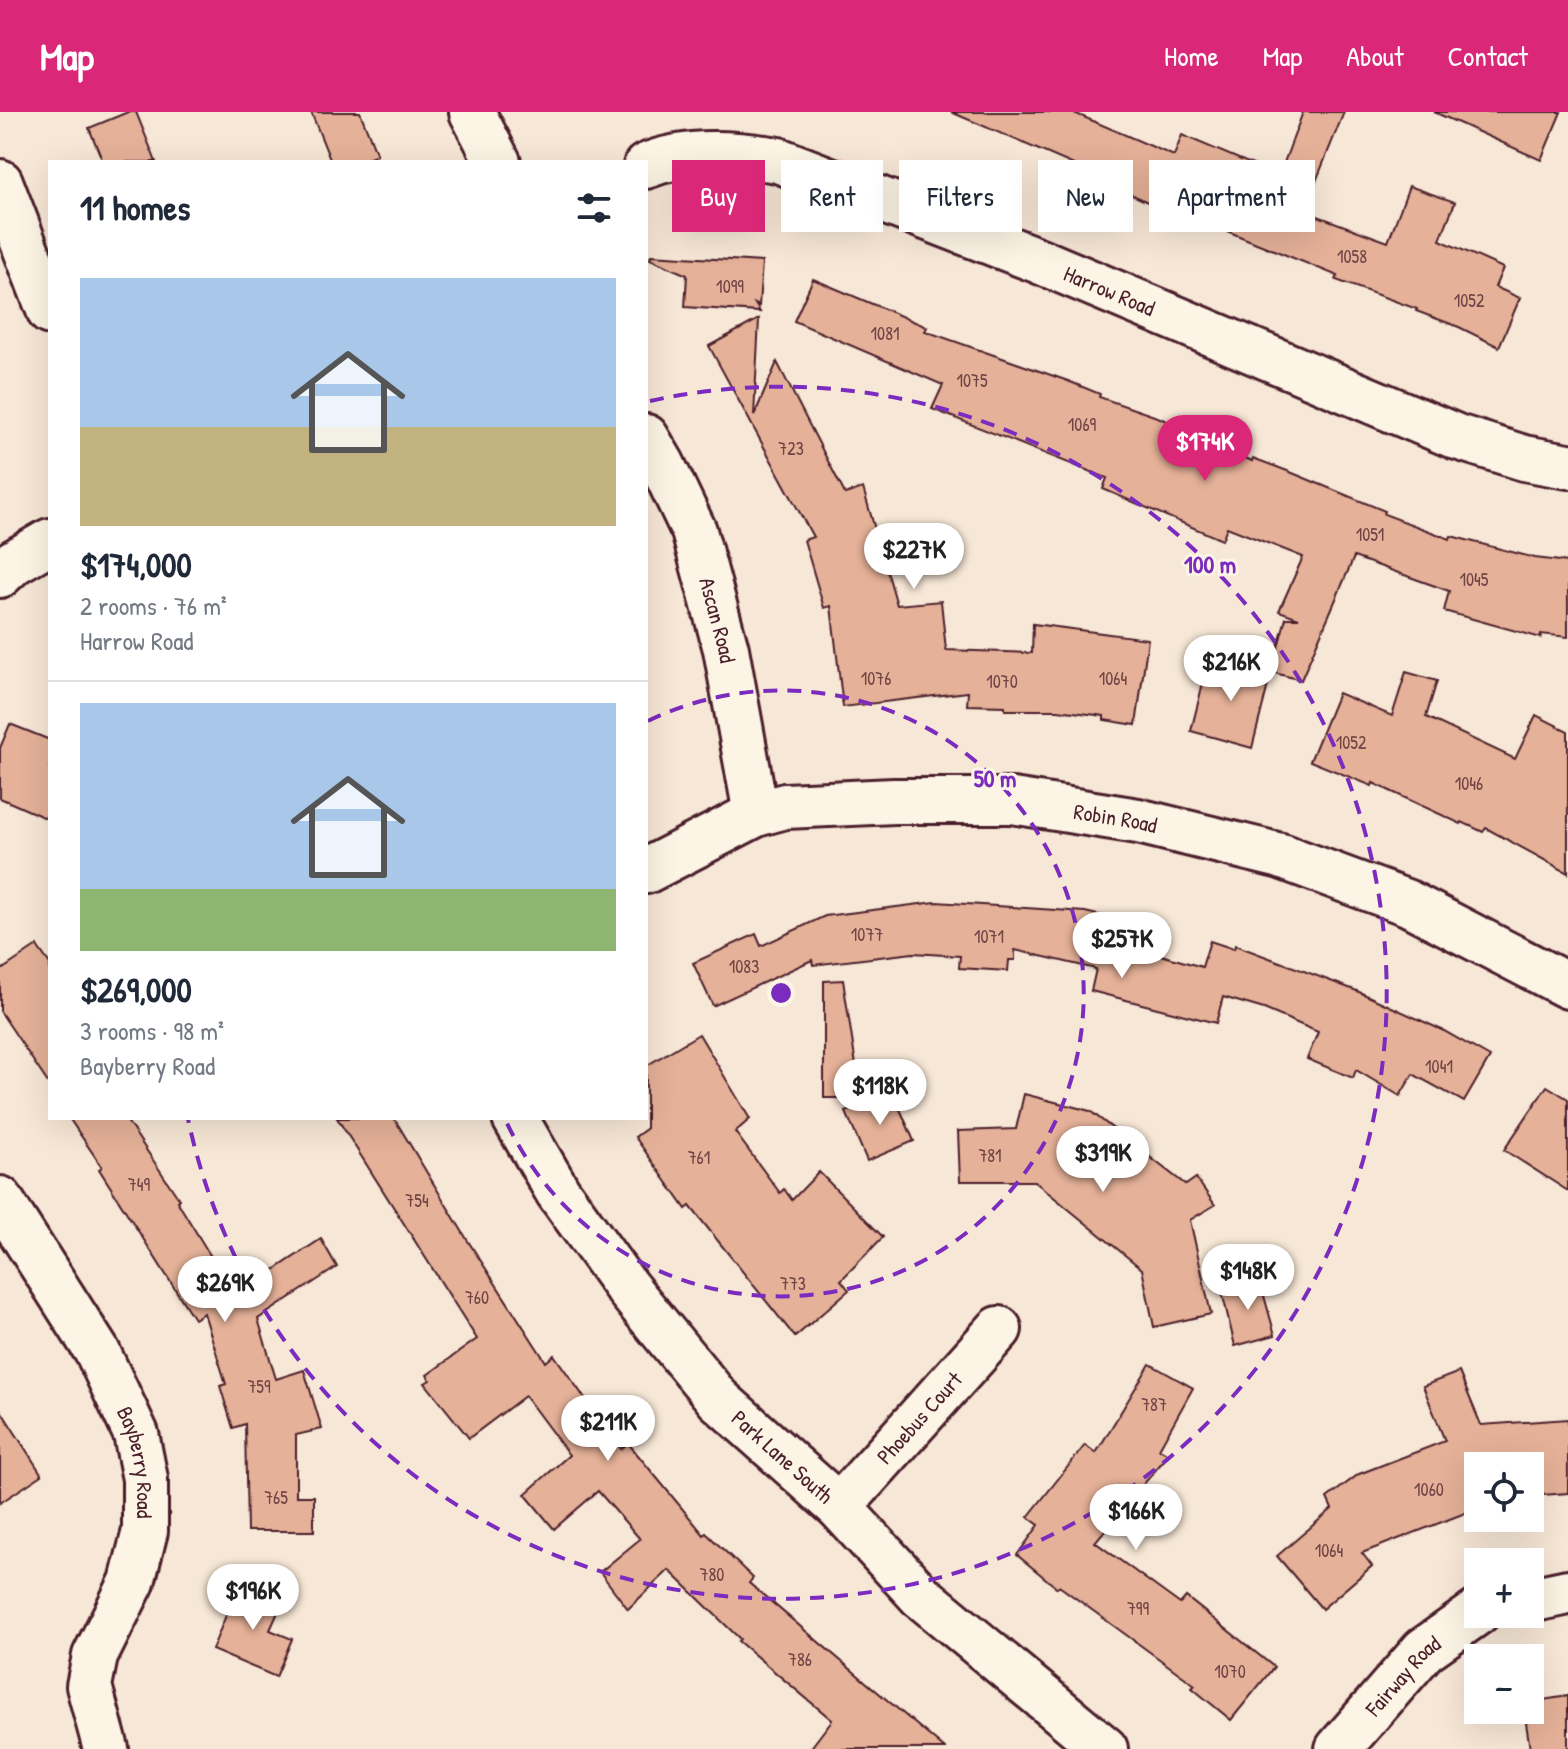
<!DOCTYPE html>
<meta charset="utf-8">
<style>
body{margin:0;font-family:"Patrick Hand",sans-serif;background:#f6f6f7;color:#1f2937;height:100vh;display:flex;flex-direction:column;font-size:30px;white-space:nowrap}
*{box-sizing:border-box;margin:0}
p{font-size:26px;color:#747a83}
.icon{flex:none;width:44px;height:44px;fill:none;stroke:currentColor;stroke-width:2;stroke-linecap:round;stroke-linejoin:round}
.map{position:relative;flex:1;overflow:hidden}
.panel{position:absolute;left:48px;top:48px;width:600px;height:960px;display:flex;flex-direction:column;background:#fff;border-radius:0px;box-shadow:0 8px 32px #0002}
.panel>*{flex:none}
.top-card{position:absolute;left:672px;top:48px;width:760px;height:72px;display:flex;gap:16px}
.tools{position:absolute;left:1464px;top:1340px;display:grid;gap:16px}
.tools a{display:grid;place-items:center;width:80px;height:80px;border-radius:0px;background:#fff;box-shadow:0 8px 32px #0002;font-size:40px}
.price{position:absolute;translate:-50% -68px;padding:0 18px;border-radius:28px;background:#fff;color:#222;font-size:26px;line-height:52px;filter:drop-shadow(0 2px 4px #0008)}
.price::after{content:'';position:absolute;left:50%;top:48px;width:24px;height:18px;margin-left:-12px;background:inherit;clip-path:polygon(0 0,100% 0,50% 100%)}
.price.active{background:#db2777;color:#fff}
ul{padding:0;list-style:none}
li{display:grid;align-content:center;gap:16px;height:424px;padding:0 32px}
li+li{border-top:2px solid #e0e1e3}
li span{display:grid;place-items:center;height:248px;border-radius:0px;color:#555}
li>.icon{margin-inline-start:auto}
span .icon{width:144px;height:144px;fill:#fffc;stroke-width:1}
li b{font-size:34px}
h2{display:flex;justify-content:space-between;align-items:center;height:96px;padding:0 32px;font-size:34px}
.chip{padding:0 28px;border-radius:0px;background:#fff;box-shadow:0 8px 32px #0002;font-size:28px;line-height:72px}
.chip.active{background:#db2777;color:#fff}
header{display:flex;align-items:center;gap:48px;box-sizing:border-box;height:112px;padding:0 40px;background:#db2777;color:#fff}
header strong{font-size:38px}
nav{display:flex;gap:44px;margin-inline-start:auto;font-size:28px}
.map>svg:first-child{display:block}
.building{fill:#e5b198;stroke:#4a1f2b;stroke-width:2}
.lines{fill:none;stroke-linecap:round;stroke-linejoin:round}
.minor-casing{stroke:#4a1f2b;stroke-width:50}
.minor{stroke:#fcf5e5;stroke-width:44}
.ring{fill:none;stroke:#7b2cbf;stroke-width:4;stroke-dasharray:14 10}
.labels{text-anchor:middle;stroke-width:6;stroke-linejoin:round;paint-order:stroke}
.number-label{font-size:18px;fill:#714446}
.street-label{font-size:22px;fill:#4a1f2b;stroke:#fcf5e5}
.centre{fill:#7b2cbf;stroke:#fcf5e5;stroke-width:4}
.ring-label{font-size:24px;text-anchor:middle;font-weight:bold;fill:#7b2cbf;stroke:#fcf5e5;stroke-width:6;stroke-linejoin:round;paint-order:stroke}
</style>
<header>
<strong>Map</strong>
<nav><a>Home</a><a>Map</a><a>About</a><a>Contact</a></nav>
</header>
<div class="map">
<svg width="1568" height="1637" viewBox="0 0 1568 1637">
<rect width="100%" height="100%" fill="#f7e7d6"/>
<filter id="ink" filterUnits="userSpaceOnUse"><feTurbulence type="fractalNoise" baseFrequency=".0125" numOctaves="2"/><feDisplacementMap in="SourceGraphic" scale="16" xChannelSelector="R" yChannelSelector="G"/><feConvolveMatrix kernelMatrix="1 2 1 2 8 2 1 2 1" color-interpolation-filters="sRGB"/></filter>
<g filter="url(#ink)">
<g class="building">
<path d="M128 0H136L156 50H103L89 16Z"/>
<path d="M311 0H360L377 43 360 50H331Z"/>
<path d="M951 0H1072L1174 44 1182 23 1279 64 1303 0H1344L1304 99 1388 130 1409 74 1455 90 1440 128 1503 156 1495 175 1520 186 1499 235 1459 215 1416 199 1417 197 1336 168 1338 164 1155 90 1154 93 1094 65 1095 62Z"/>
<path d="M1434 0H1561L1541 48Z"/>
<path d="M651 143 762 150 759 194 755 192 760 200 685 195 687 163 650 147Z"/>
<path d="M813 167 927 215 925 219 1068 269 1100 282 1099 285 1160 306 1252 349 1253 346 1290 360 1385 399 1384 402 1450 427 1451 424 1535 446 1568 450V525L1541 522V526L1444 499 1449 479 1354 445 1301 568 1271 560 1286 506H1299L1279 499 1303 445 1227 415 1222 428 1103 377 1107 366 932 297 943 273 794 209Z"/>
<path d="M759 207 754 304 777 250 845 382 863 376 897 493 941 489 946 538 1032 541 1033 512 1148 527 1136 613 1104 608V604L1058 598H1005V594L967 593 968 580 843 595 831 494 824 496 804 428 813 425 709 234Z"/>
<path d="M1209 547 1271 561 1252 636 1191 619Z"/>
<path d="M1406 560 1437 569 1426 605 1515 647 1536 603 1568 619V761L1486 716 1483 720 1462 710 1461 712 1373 671 1372 674 1310 649 1338 581 1392 604Z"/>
<path d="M10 612 50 628V708L0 686V636Z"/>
<path d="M936 790 1085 800 1149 815 1144 838 1202 855 1210 829 1234 837 1235 833 1357 879 1444 919 1490 945 1464 990 1413 962 1400 984 1356 958 1353 966 1307 947 1318 920 1264 897 1223 885 1216 911 1091 879 1096 857 1015 838V848H1009L1008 859 959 856 960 844 913 841 813 853 812 848 713 894 693 851 756 822 761 834 825 804Z"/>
<path d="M37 834 50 852V974L0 899V859Z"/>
<path d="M843 868 861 986H824V869Z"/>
<path d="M699 922 750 1007 735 1020 780 1081 784 1077 792 1088 819 1060 883 1125 841 1168 849 1178 795 1225 690 1094 686 1097 635 1025 646 1017V954Z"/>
<path d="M1547 974 1568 987V1079L1504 1038Z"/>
<path d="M893 981 914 1029 867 1049 846 1000Z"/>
<path d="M1024 982 1090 999 1186 1073 1196 1066 1215 1093 1190 1108 1211 1202 1154 1215 1142 1157 1034 1069H960L958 1019 1016 1017Z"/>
<path d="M69 1006H125L179 1087 177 1089 235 1184 321 1127 337 1155 258 1207 276 1267 304 1258 322 1317 296 1323V1384H314V1419H247L245 1312 233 1316 220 1274 226 1272 204 1201 194 1207 99 1057 102 1055Z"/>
<path d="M337 1006H394L468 1129 546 1250 554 1243 621 1337 628 1331 704 1423 706 1421 753 1466 749 1471 945 1637H810L832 1608 738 1529 740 1527 669 1458 628 1497 600 1460 640 1427 598 1379 554 1417 525 1382 569 1343 525 1284 469 1326 425 1271 430 1268 427 1263 477 1227Z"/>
<path d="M1259 1166 1275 1223 1235 1234 1221 1176Z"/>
<path d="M1150 1252 1193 1276 1159 1337 1169 1342 1095 1430 1180 1492 1186 1485 1274 1555 1231 1608 1192 1576 1195 1573 1059 1474 1057 1476 1017 1443 1039 1413 1028 1405 1085 1333 1096 1341Z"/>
<path d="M1459 1260 1481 1313 1568 1307V1381L1530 1384V1354H1478V1396L1362 1441 1372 1454 1322 1497 1277 1444 1332 1397 1327 1386 1359 1362 1445 1329 1423 1274Z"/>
<path d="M0 1297 42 1363 0 1391Z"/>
<path d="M239 1471 283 1489 270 1518 292 1527 276 1565 212 1538Z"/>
<path d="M1568 1584V1637H1530L1524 1598H1530V1590Z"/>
</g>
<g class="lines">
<defs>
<g id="minor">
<path d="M472 0 498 50"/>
<path id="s1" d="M646 54C687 37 735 41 778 48L1037 148 1457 325 1524 346 1568 354"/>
<path d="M0 70 50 200"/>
<path id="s2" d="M646 325 662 352 694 419 726 537 756 702"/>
<path d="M0 463 14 450 50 429"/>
<path id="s3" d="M646 759 756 702 785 694 894 689H1012L1138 709 1281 744 1408 791 1568 874"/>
<path id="s4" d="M515 1006 558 1080 627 1176 718 1287 839 1395 921 1484 1105 1637"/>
<path id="s5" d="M0 1087 98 1241 136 1322 145 1367V1419L132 1470 95 1544 89 1574 106 1637"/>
<path id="s6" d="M839 1395 999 1217"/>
<path d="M1530 1488 1568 1480"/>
<path id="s7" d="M1338 1637 1424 1538 1478 1500"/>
</g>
</defs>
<use href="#minor" class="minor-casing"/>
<use href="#minor" class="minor"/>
</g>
</g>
<g class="ring">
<path d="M648 609A303 303 0 1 1 505 1007"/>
<path d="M650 289A606 606 0 1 1 188 1007"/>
</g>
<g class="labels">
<g class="number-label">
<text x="1352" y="151">1058</text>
<text x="730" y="181">1099</text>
<text x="1469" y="195">1052</text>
<text x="885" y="228">1081</text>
<text x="972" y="275">1075</text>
<text x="1082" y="319">1069</text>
<text x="791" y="343">723</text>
<text x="1370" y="429">1051</text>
<text x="1474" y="474">1045</text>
<text x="876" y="573">1076</text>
<text x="1113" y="573">1064</text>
<text x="1002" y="576">1070</text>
<text x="1351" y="637">1052</text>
<text x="1469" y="678">1046</text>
<text x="867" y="829">1077</text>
<text x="989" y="831">1071</text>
<text x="744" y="861">1083</text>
<text x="1439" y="961">1041</text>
<text x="990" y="1050">781</text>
<text x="699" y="1052">761</text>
<text x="139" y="1079">749</text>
<text x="417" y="1095">754</text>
<text x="793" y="1178">773</text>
<text x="477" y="1192">760</text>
<text x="259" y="1281">759</text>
<text x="1154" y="1299">787</text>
<text x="1429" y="1384">1060</text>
<text x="276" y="1392">765</text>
<text x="1329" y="1445">1064</text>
<text x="712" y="1469">780</text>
<text x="1138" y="1503">799</text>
<text x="800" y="1554">786</text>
<text x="1230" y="1566">1070</text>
</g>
<g class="street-label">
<text dy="8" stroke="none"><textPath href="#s1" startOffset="490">Harrow Road</textPath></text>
<text dy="8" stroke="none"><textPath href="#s2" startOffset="198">Ascan Road</textPath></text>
<text dy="8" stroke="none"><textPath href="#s3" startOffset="486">Robin Road</textPath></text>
<text dy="8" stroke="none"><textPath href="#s6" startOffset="120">Phoebus Court</textPath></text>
<text dy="8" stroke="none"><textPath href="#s4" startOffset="434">Park Lane South</textPath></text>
<text dy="8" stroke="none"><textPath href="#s5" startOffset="300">Bayberry Road</textPath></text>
<text dy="8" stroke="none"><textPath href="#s7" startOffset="98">Fairway Road</textPath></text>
</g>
</g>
<circle cx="781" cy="881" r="12" class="centre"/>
<g class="ring-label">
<text x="1210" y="461">100 m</text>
<text x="995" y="675">50 m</text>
</g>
</svg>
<div class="tools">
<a><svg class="icon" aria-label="locate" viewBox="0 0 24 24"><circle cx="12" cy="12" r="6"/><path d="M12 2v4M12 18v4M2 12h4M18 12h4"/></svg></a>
<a>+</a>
<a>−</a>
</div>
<b class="price active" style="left:1205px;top:371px">$174K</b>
<b class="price" style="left:914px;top:479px">$227K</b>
<b class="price" style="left:1231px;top:591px">$216K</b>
<b class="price" style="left:1122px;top:868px">$257K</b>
<b class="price" style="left:880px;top:1015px">$118K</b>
<b class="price" style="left:1103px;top:1082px">$319K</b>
<b class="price" style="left:1248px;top:1200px">$148K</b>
<b class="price" style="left:225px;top:1212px">$269K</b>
<b class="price" style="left:608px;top:1351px">$211K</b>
<b class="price" style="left:1136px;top:1440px">$166K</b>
<b class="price" style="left:253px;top:1520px">$196K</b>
<div class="top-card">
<a class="chip active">Buy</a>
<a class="chip">Rent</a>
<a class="chip">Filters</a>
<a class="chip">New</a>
<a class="chip">Apartment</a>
</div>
<section class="panel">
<h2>11 homes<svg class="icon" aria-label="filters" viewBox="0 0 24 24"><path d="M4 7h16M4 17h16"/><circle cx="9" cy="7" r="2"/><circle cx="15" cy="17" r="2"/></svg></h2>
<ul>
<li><span style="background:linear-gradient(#a9c7e8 60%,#c2b280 0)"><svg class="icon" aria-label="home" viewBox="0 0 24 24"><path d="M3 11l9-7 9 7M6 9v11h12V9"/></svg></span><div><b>$174,000</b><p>2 rooms · 76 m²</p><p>Harrow Road</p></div></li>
<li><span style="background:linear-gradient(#a9c7e8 75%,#8fb573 0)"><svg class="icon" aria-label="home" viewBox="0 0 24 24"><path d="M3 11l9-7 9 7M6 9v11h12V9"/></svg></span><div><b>$269,000</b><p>3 rooms · 98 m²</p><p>Bayberry Road</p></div></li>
</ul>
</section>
</div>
